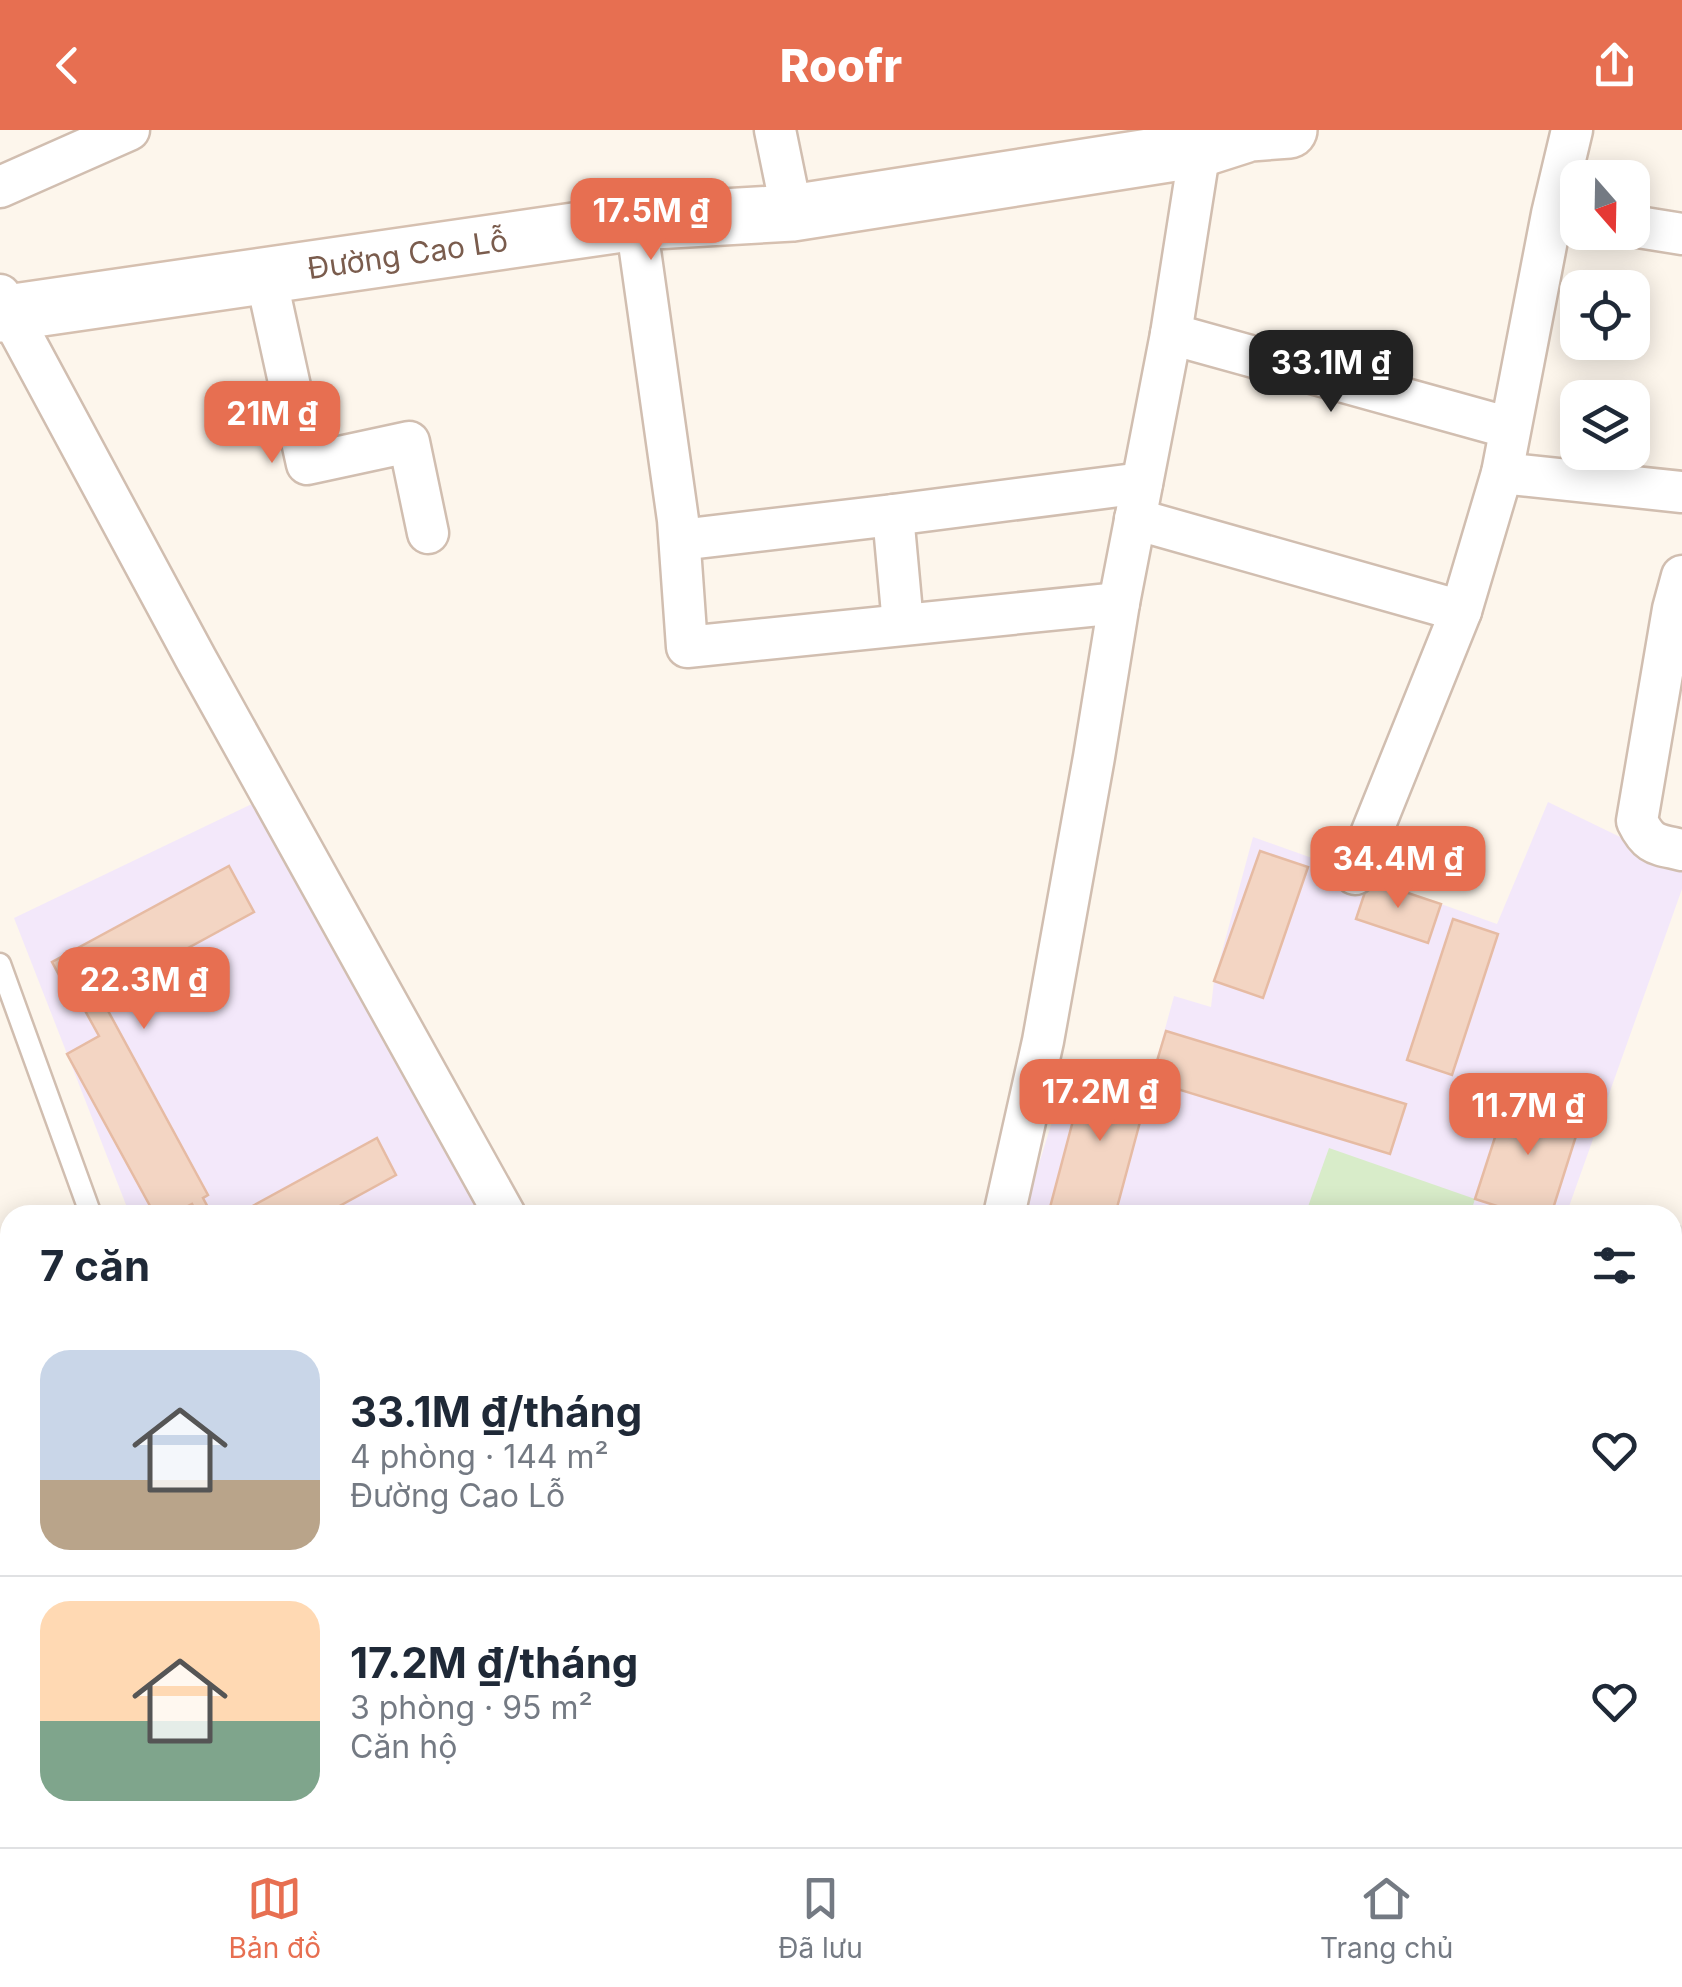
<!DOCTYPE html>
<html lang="vi">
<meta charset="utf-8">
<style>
body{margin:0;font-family:Inter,sans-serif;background:#f6f6f7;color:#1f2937;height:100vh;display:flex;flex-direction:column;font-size:38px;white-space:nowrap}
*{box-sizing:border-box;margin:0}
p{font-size:32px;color:#747a83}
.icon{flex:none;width:55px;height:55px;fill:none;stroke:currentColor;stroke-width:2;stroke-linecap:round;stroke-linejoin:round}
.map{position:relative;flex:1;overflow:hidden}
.details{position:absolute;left:0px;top:1075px;width:1682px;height:642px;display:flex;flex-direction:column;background:#fff;border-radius:30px 30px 0 0;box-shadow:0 5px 25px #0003}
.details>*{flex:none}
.needle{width:65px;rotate:160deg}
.tools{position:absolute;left:1560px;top:30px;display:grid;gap:20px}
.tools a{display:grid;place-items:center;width:90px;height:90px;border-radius:20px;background:#fff;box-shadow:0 5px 25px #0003;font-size:50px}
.price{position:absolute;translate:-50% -85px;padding:0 22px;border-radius:20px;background:#e76f51;color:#fff;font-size:32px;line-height:65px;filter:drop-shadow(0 2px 5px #0008)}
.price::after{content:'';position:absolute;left:50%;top:60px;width:30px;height:22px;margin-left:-15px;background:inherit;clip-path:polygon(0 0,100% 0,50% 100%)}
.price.selected{background:#222;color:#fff}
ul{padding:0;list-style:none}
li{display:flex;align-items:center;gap:30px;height:250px;padding:0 40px}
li+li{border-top:2px solid #e0e1e3}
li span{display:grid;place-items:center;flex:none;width:280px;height:200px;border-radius:30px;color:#555}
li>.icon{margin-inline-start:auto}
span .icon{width:120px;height:120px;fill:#fffc;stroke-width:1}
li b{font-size:42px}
h2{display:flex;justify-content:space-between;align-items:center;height:120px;padding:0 40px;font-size:42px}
header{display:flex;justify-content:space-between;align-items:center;height:130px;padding:0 40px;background:#e76f51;color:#fff;font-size:45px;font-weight:800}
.tabs{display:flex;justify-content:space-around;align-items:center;height:140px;border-top:2px solid #e0e1e3;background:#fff;font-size:28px;color:#747a83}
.tabs a{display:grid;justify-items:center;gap:5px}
.tabs .selected{color:#e76f51}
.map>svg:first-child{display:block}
.industrial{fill:url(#industrial-furrows)}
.education{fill:#f3e8fa}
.green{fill:#d8ecc9}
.building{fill:#f3d5c3;stroke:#e6bba3;stroke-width:2.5}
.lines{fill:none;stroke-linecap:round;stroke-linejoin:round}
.service-casing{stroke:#d1beb0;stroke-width:25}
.minor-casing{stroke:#d1beb0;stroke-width:45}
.secondary-casing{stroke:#d6c0b0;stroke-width:60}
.service{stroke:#fff;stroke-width:20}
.minor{stroke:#fff;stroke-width:40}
.secondary{stroke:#fff;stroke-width:55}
.labels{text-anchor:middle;stroke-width:9;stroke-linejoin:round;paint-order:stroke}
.street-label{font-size:30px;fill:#7a5c4d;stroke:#fffaf3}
</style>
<header><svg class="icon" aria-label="back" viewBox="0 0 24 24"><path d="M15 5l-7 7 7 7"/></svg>Roofr<svg class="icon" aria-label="share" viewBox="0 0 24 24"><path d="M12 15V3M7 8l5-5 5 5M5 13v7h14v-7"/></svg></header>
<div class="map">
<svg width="1682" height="1717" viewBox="0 0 1682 1717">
<defs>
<pattern id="industrial-furrows" width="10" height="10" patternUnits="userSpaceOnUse" patternTransform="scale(2.5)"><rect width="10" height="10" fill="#efe9e4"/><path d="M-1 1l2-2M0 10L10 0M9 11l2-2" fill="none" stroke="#c7c0bb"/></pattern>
</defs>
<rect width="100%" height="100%" fill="#fdf6ec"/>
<path class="industrial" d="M1675 1094 1682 1096V1717H1448L1451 1708H1672V1101Z"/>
<g class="education">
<path d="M256 672 486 1085H130L14 788Z"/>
<path d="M1548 672 1682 737V759L1566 1085H1023L1071 931 1151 950 1174 866 1211 877 1214 851 1253 707 1497 794Z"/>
</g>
<g class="green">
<path d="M1329 1018 1475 1069 1470 1085H1305Z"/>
<path d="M898 1708H1451L1448 1717H895Z"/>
</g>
<g class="building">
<path d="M1260 721 1308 737 1263 868 1214 851Z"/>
<path d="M229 736 254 782 100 866 208 1065 203 1068 212 1085H198L192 1074 171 1085H155L67 924 99 906 83 877 78 880 52 832Z"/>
<path d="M1369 750 1441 774 1428 813 1356 789Z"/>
<path d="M1453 789 1498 804 1452 945 1407 930Z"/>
<path d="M1166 901 1406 974 1390 1024 1151 951Z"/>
<path d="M1088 934 1151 951 1115 1085H1048Z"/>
<path d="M1509 964 1582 987 1551 1085H1525L1475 1069Z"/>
<path d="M377 1008 396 1045 323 1085H236Z"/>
</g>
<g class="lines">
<defs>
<g id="service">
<path d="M0 834 91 1085"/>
<path d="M0 1175 10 1172"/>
</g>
<g id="minor">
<path d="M775 0 792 83"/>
<path d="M0 57 129 0"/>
<path d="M636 92 678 390 687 517 1119 473"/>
<path d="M1632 96 1682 104"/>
<path d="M266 147 307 334 409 312 428 403"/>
<path d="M0 165 196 529 505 1085"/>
<path d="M1171 204 1510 298"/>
<path d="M1502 343 1682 362"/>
<path d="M893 385 1142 353"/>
<path d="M1135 389 1461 481"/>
<path d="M680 410 893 385 903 494"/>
<path d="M1682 446 1673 479 1637 691C1649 716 1657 714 1682 720"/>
<path d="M1355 744 1461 481 1502 343 1552 84 1572 0"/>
<path d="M1004 1085 1043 911 1094 627 1119 473 1171 204 1200 19"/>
<path d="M0 1447 10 1444"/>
<path d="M595 1708V1717"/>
<path d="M817 1708V1717"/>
</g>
<g id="secondary">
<path id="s1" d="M0 184 636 92 792 83 1200 19 1250 3 1289 0"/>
</g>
</defs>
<use href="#service" class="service-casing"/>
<use href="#minor" class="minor-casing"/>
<use href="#secondary" class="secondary-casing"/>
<use href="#service" class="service"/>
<use href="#minor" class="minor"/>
<use href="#secondary" class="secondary"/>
</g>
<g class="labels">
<g class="street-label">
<text dy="10" stroke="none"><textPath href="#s1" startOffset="412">Đường Cao Lỗ</textPath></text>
</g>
</g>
</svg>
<div class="tools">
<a><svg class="needle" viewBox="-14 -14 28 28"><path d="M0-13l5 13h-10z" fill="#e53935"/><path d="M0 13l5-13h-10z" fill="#747a83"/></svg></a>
<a><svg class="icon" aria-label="locate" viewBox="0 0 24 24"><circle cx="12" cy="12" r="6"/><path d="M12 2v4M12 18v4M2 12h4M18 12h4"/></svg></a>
<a><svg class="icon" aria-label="layers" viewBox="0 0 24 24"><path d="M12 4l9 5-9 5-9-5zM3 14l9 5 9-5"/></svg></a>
</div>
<b class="price" style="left:651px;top:133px">17.5M ₫</b>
<b class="price selected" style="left:1331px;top:285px">33.1M ₫</b>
<b class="price" style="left:272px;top:336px">21M ₫</b>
<b class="price" style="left:1398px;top:781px">34.4M ₫</b>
<b class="price" style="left:144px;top:902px">22.3M ₫</b>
<b class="price" style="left:1100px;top:1014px">17.2M ₫</b>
<b class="price" style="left:1528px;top:1028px">11.7M ₫</b>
<section class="details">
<h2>7 căn<svg class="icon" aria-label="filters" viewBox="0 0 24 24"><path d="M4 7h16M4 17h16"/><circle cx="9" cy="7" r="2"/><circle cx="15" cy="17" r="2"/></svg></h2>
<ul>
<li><span style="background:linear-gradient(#c9d6e8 65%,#b9a48a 0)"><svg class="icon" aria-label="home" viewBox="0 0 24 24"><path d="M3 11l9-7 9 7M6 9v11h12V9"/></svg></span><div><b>33.1M ₫/tháng</b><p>4 phòng · 144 m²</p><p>Đường Cao Lỗ</p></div><svg class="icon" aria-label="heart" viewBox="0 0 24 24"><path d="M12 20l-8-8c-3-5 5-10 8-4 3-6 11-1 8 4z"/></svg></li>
<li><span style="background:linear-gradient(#ffd9b3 60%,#7fa58c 0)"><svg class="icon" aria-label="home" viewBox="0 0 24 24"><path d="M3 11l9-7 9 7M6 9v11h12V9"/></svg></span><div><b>17.2M ₫/tháng</b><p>3 phòng · 95 m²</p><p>Căn hộ</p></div><svg class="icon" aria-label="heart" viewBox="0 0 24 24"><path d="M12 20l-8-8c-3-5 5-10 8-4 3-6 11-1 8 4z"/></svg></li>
</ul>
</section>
</div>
<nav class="tabs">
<a class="selected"><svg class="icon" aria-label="map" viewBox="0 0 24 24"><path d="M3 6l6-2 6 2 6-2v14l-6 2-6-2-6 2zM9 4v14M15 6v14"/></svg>Bản đồ</a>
<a><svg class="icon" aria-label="saved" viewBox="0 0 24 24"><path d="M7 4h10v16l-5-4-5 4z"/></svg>Đã lưu</a>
<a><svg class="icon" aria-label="home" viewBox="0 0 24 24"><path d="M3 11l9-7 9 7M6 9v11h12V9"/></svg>Trang chủ</a>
</nav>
